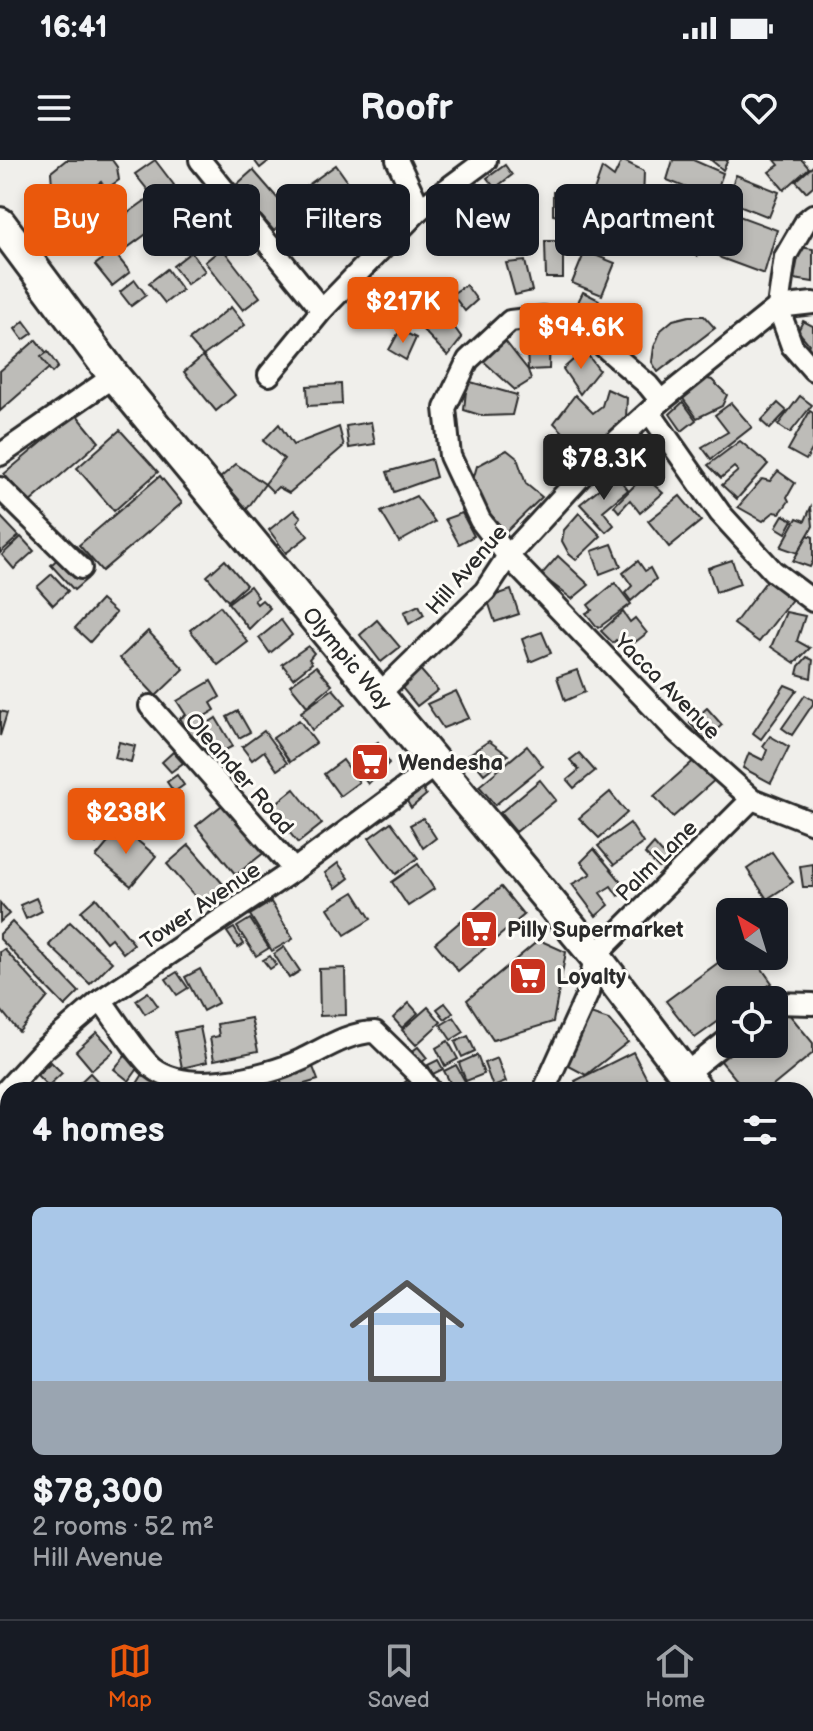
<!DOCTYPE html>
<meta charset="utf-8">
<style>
body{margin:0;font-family:"Balsamiq Sans",sans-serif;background:#242831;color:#f1f3f6;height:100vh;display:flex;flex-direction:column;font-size:30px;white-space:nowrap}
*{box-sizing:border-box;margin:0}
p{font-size:26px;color:#9ea1a6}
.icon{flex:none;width:44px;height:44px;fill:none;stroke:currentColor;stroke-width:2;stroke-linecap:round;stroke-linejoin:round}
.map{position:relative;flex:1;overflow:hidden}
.sheet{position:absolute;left:0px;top:922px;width:814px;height:538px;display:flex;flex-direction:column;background:#171b24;border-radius:24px 24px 0 0;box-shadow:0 4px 12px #0003}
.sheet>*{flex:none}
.top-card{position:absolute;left:24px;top:24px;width:766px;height:72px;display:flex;gap:16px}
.needle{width:52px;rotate:322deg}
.controls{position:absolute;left:716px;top:738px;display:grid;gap:16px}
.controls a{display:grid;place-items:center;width:72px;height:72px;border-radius:12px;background:#171b24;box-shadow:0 4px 12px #0003;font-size:40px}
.price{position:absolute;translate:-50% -68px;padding:0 18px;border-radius:8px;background:#ea580c;color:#fff;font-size:26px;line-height:52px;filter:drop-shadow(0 2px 4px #0008)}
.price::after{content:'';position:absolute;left:50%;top:48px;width:24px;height:18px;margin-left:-12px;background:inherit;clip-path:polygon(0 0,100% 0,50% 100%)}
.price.active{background:#222;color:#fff}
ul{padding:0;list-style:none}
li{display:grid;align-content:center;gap:16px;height:424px;padding:0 32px}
li span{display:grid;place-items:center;height:248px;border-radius:12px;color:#555}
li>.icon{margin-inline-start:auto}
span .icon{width:144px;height:144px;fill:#fffc;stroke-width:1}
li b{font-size:34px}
h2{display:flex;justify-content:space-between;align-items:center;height:96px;padding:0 32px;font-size:34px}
.chip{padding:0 28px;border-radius:12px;background:#171b24;box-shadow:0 4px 12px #0003;font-size:28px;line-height:72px}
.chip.active{background:#ea580c;color:#fff}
.status{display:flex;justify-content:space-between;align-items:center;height:56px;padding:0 40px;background:#171b24;direction:ltr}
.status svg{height:22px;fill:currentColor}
header{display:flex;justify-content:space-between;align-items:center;height:104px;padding:0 32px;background:#171b24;font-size:36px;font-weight:700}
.tab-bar{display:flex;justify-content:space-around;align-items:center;height:112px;border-top:2px solid #363941;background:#171b24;font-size:22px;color:#9ea1a6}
.tab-bar a{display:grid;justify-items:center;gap:4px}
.tab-bar .active{color:#ea580c}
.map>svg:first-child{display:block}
.built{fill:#e1e0dc}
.green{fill:#d3d2cf;stroke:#7f7e7d;stroke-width:2}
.building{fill:#bdbcb8;stroke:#2b2b2b;stroke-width:2}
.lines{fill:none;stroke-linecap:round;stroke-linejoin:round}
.street-casing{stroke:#2b2b2b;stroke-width:26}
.secondary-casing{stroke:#2b2b2b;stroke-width:36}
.path{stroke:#2b2b2b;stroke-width:4;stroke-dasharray:8 6;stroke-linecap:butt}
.street{stroke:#fdfcf7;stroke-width:20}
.secondary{stroke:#fdfcf7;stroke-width:30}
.labels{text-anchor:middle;stroke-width:6;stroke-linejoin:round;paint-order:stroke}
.street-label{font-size:22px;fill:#2b2b2b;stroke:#fdfcf7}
.poi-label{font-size:22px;font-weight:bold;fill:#2b2b2b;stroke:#fdfcf7;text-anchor:start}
</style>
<div class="status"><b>16:41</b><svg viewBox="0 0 49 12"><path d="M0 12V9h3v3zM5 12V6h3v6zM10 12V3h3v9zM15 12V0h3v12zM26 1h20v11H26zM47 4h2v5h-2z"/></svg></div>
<header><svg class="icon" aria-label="menu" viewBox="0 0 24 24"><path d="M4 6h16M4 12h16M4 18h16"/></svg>Roofr<svg class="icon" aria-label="heart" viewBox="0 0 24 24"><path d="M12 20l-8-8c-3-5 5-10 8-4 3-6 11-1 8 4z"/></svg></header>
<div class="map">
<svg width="813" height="1459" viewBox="0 0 813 1459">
<rect width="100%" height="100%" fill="#f0efeb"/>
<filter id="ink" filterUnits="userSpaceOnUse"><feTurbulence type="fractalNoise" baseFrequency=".0125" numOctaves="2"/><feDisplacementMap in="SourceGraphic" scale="16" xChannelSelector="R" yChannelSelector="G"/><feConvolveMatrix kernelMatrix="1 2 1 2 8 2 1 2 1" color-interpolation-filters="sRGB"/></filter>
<g filter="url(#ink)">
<path class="built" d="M806 1101 813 1110V1459H573L571 1452H806Z"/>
<path class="green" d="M582 1452H649L651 1459H584Z"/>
<g class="building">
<path d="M66 0H112L117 7 119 20 106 29 101 22 85 33 86 41 73 52 52 25 51 12Z"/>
<path d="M155 0 174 25 155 39 135 14Z"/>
<path d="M254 0H270L260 8Z"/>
<path d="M622 0 644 11 643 43 638 53 630 51 628 72 619 67 620 63 612 60 614 52 592 37 602 8 614 17Z"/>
<path d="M673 0H693L723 13 714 39 667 20Z"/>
<path d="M711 0H728L723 10Z"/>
<path d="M775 0H802L809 8 784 30 769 12 779 5Z"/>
<path d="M336 5 365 46 318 79 290 38Z"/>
<path d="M505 5 512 15 495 28 487 18Z"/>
<path d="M813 6V26L806 32 796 21Z"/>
<path d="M253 10 292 55 274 71 235 26Z"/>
<path d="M736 15 779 32 769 57 726 40Z"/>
<path d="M515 31V54L501 58 496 35Z"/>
<path d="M663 31 689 40 668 77 645 68Z"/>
<path d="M553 32H585L580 84 565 86 566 58 553 55Z"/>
<path d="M693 39 777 70 764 114 721 98 714 92 718 79 705 74 698 96 665 86Z"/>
<path d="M146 40 164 61 123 91 107 68Z"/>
<path d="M545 81H563V118H546Z"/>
<path d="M800 87 813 89V122L794 119Z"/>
<path d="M222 88 260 137 243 150 205 102Z"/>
<path d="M113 91 130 112 112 126 95 105Z"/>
<path d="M585 91 615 103 602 135 572 123Z"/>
<path d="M191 92 205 111 187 124 173 106Z"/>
<path d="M525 101 532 131 515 135 506 103Z"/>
<path d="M167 109 182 130 165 143 149 123Z"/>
<path d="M135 120 146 135 131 146 120 132Z"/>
<path d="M466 125 477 140 465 151 452 134Z"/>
<path d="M583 132 599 140 590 158 574 150Z"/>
<path d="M231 147 245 165 203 196 189 180Z"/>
<path d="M603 147 619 154 609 174 594 166Z"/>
<path d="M626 152 637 157 626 178 616 173Z"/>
<path d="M689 156H704L715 168 658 212 652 202 654 187 661 170 673 160Z"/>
<path d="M447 157 462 178 448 196 419 166Z"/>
<path d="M24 161 33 173 23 180 15 169Z"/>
<path d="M803 161 813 166V191L807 189 809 184 798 171Z"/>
<path d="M526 167 550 169 549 209 528 210Z"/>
<path d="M400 170 416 178 406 200 389 190Z"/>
<path d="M502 177 528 210 531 220 515 230 480 198Z"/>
<path d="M36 180 55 203 0 251V211Z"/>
<path d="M584 190 599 210 580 234 563 209Z"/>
<path d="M48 192 58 207 52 213 41 197Z"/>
<path d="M203 196 235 235 216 251 184 212Z"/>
<path d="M699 217 712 220 727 235 722 246 697 258 679 233Z"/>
<path d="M467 221 517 235 512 255 483 256 464 250Z"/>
<path d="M341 224 342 244 308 246 307 226Z"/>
<path d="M607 229 627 238 626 257 587 297 554 263 575 235 593 253 602 246Z"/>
<path d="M800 236 812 245 790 273 778 265Z"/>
<path d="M683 242 696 260 682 271 670 254Z"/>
<path d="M731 243 752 267 711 299 702 287 728 272 715 255Z"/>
<path d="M778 243 787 251 770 269 761 261Z"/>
<path d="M810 251 813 253V288L806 300 788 290Z"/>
<path d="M76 254 99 282 29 343 4 314Z"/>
<path d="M371 262 375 284 349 288 346 266Z"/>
<path d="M279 264 293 285 339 267 344 286 289 333 278 327 273 332 265 324 284 299 263 281Z"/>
<path d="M120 270 158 312 114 351 77 308Z"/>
<path d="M649 279 660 294 635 322 610 306 631 284 637 288Z"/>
<path d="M740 281 768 304 737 339 722 325 738 311 734 307 721 318 708 305Z"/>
<path d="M507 290 517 298 526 324 542 337 506 372 484 347 473 320 477 306Z"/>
<path d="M431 299 436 317 394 332 387 312Z"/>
<path d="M236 304 265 324 247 349 220 318Z"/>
<path d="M778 311 795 323 787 337 789 341 780 353 774 352 763 361 738 347 762 319 770 321Z"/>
<path d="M616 315 628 330 603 351 614 365 606 372 580 344Z"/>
<path d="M160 316 182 343 102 411 79 385Z"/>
<path d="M644 316 663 333 640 353 630 340 619 352 614 346Z"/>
<path d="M416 336 435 362 399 382 381 352Z"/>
<path d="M680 336 701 361 669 387 648 361Z"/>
<path d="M811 347 813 366 798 393 781 387 797 358 805 361Z"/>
<path d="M294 350 301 357 297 362 308 376 286 393 269 370Z"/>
<path d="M462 353 474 376 459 384 445 359Z"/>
<path d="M579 353 601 376 576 400 569 394 562 381 564 370Z"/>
<path d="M783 355 793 360 786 373 776 367Z"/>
<path d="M0 356 19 376 0 393Z"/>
<path d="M808 375 813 377V401L810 407 793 401Z"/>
<path d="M21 377 34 391 14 409 2 395Z"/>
<path d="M612 384 621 406 600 414 592 391Z"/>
<path d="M64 393 87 419 74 430 51 405Z"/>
<path d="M558 396 589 425 572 439 541 415Z"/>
<path d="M225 400 246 425 228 441 207 416Z"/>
<path d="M732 400 740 424 716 432 708 408Z"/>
<path d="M638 401 645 411 650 408 656 419 631 441 625 433 632 426 623 413Z"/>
<path d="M52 414 68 431 53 445 37 427Z"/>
<path d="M768 419 793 438 759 482 734 464Z"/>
<path d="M615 423 631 444 598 468 586 453 592 450 588 445Z"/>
<path d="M250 426 258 437 254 440 257 444 262 440 270 448 249 469 228 443Z"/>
<path d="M511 430 519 454 495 462 487 438Z"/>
<path d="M101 440 116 453 90 482 75 468Z"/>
<path d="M419 445 424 455 409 464 404 452Z"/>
<path d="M220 446 248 482 218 505 190 470Z"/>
<path d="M623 452 630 462 635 458 647 473 625 490 616 480 613 483 601 471Z"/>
<path d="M786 452 805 456 797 481 810 488 795 503 771 487Z"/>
<path d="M281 460 292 475 270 493 259 478Z"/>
<path d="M377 460 400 487 381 502 360 475Z"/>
<path d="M148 471 184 509 156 536 120 498Z"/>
<path d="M542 472 551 493 530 502 522 479Z"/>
<path d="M308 486 314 493 309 499 312 503 293 518 282 504Z"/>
<path d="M807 497 813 500 811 518 797 514 799 506Z"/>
<path d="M316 506 332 525 307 546 290 525Z"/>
<path d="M418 507 438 530 417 546 398 523Z"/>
<path d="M577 510 585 532 565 541 557 517Z"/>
<path d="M211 521 220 537 211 543 215 550 205 556 208 563 216 558 233 586 220 593 215 586 201 594 180 558 186 555 177 541Z"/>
<path d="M785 525 797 530 761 579 753 573Z"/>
<path d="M333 529 346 544 312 570 301 552Z"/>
<path d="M456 531 469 558 443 568 427 544Z"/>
<path d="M805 535 813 540V544L792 575 782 568Z"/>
<path d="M707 548 722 565 705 580 690 563Z"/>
<path d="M0 551 7 553 0 576Z"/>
<path d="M238 551 250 572 239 578 227 557Z"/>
<path d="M299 560 316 583 290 602 273 578Z"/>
<path d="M264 571 287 603 277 610 264 591 252 600 242 587Z"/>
<path d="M770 576 789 587 771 623 743 608 749 593 763 600 767 590 763 586Z"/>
<path d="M489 581 508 595 484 614 468 595Z"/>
<path d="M119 582 135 586 131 602 115 598Z"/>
<path d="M378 582 389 603 368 624 350 600Z"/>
<path d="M527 586 543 606 495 645 479 626Z"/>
<path d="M173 592 183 603 171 612 162 602Z"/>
<path d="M579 593 595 611 574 628 567 620 579 610 570 600Z"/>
<path d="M698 597 717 618 673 657 654 636Z"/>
<path d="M343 600 359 622 340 636 324 614Z"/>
<path d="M177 615 184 625 174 632 167 622Z"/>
<path d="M540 620 556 640 516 672 500 653Z"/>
<path d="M420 623 426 635 411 648 404 636Z"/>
<path d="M294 629 322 664 298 683 270 648Z"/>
<path d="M610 632 627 653 599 678 579 658Z"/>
<path d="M226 642 266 691 236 715 196 666Z"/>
<path d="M423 658 436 678 423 688 410 665Z"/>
<path d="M98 660 108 668 96 683 86 675Z"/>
<path d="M391 662 418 698 396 714 369 678Z"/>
<path d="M630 663 643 683 614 705 598 686Z"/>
<path d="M121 667 156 696 131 726 96 697Z"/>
<path d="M654 684 669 701 659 708 645 694Z"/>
<path d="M189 685 223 724 201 743 167 704Z"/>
<path d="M594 689 629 731 618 736 611 726 600 733 609 745 596 756 572 724 591 714 581 702Z"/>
<path d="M772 692 793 722 767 739 747 709Z"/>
<path d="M338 703 349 718 336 728 325 713Z"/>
<path d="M418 704 434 729 408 746 392 722Z"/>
<path d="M813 704V727H803L800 706Z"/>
<path d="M501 727 524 755 458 811 435 783Z"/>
<path d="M354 732 371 759 345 775 328 748Z"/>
<path d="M36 738 42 751 26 759 20 745Z"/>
<path d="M96 738 134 784 123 793 111 778 106 782 81 751Z"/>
<path d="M271 742 293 779 272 791 250 755Z"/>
<path d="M0 743 9 754 0 762Z"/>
<path d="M250 759 269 788 256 796 237 767Z"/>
<path d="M12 762 79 832 65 846 0 779V774Z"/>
<path d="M70 762 112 802 90 824 49 785Z"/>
<path d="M234 768 244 784 238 788 227 772Z"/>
<path d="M539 780 566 792 553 862 493 880 467 840Z"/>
<path d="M284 787 300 811 289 818 274 794Z"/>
<path d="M4 789 48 837 19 872 0 849V792Z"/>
<path d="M730 794V796H753L772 823 748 840H730V853L695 878 666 841Z"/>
<path d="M270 796 276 805 270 809 263 800Z"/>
<path d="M345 808 346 855 320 856 319 809Z"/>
<path d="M200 809 218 843 203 851 185 817Z"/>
<path d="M177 812 188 828 177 835 166 819Z"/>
<path d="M148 832 158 846 145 854 136 840Z"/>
<path d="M409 843 418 853 402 868 393 858Z"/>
<path d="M445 843 453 853 445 859 437 849Z"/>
<path d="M428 847 441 862 416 885 402 870Z"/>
<path d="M784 848 813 883V893L768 930H745L720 900 740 884H774V856Z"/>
<path d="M581 851 609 860 628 882 586 915 567 905Z"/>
<path d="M454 857 464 872 451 880 441 865Z"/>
<path d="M251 858 258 891 214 900 210 878 219 876 217 864Z"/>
<path d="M200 867 207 902 182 908 175 872Z"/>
<path d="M97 872 114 891 92 910 76 891Z"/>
<path d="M468 876 475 891 462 897 455 882Z"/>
<path d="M448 881 458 899 445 906 436 888Z"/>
<path d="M418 887 427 898 419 905 410 893Z"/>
<path d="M633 892 649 923 635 930H580L575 921Z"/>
<path d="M477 895 484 914 466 921 459 903Z"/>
<path d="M125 896 139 907 129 921 114 909Z"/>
<path d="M497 898 506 922 493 927 484 903Z"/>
<path d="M438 900 443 909 433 914 428 905Z"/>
<path d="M51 902 62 913 48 926 37 915Z"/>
<path d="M456 905 467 925 458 930H454L444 911Z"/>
<path d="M313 907 318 920 284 930 280 919Z"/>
<path d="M90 913 103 927 100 930H72Z"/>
<path d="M143 914 169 930H133Z"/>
<path d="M408 920 416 930H395Z"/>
<path d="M5 948 8 951V975L0 966V952Z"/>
<path d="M0 1004 8 1012V1041L3 1046 0 1043Z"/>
<path d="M0 1135 8 1137 7 1183 0 1181Z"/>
<path d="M811 1225 813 1261 806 1264V1227Z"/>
<path d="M0 1237H5L8 1304H0Z"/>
<path d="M813 1293V1378L806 1382V1346L810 1344 806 1336V1296Z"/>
<path d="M8 1308V1324H0V1309Z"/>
<path d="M8 1328V1357L0 1358V1329Z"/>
<path d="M8 1386V1423L0 1424V1387Z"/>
<path d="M806 1436 813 1446V1459H764L774 1452H806Z"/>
<path d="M170 1452H201L200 1459H169Z"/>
<path d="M270 1452H274L286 1459H266Z"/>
<path d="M450 1452H483L479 1459H462Z"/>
<path d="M669 1452H719L722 1459H672Z"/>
</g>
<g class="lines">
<defs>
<g id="street">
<path d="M200 0 322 150"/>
<path d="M397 0 420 49"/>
<path d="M813 55 806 61 785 97 778 147 792 186 813 210"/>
<path d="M269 215 322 150 420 49 486 0"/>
<path d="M661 241 648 225 586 171 544 157 510 161 468 200 445 248 450 296 480 360 508 396 678 573 752 639 813 663"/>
<path d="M650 253 720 353 773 411 813 441"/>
<path d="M0 295 114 216"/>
<path d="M0 328 81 408"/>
<path d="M378 535 485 431 508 396 597 299 661 241 778 147 813 143"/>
<path d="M150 546 294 710"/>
<path d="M101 840C113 856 139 897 153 908 187 935 265 917 301 900 324 889 349 872 375 872L418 914 430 930"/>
<path d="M774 843 813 844"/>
<path d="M685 914 730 878"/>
<path d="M544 930 588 833 595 796 752 639"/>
<path d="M0 937 43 890 101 840 294 710 437 604"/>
<path d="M0 979 8 989"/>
<path d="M0 1212H8"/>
<path d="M0 1368 8 1367"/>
<path d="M519 1459 521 1452"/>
</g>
<g id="secondary">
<path d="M0 63 114 216 595 796 697 930"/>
<path d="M806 1073 813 1082"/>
</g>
</defs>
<use href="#street" class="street-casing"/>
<use href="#secondary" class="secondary-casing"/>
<g class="path">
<path d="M806 1176 813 1172"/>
<path d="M217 1459 220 1452"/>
</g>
<use href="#street" class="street"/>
<use href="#secondary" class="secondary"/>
</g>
</g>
<defs>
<symbol id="supermarket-square" viewBox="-11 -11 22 22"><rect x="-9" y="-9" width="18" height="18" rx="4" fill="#c8321e" stroke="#fdfcf7"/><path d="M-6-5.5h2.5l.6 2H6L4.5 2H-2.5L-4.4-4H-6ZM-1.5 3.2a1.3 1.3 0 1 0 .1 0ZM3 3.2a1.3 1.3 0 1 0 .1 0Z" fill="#fff"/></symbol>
</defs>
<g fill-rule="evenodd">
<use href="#supermarket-square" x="348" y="580" width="44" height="44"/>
<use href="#supermarket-square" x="457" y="747" width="44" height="44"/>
<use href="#supermarket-square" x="506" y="794" width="44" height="44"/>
</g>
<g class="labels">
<g class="street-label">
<text transform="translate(466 409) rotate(-49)" y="8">Hill Avenue</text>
<text transform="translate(348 498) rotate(50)" y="8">Olympic Way</text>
<text transform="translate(668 526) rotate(45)" y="8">Yacca Avenue</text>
<text transform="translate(240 613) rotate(49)" y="8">Oleander Road</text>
<text transform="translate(656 700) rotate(-45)" y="8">Palm Lane</text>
<text transform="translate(200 745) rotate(-34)" y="8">Tower Avenue</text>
</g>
<g class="poi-label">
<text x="398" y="610">Wendesha</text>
<text x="507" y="777">Pilly Supermarket</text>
<text x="556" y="824">Loyalty</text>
</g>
</g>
</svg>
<div class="controls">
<a><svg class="needle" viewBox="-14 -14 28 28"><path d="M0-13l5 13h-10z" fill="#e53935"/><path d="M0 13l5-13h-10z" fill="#9ea1a6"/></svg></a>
<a><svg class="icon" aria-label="locate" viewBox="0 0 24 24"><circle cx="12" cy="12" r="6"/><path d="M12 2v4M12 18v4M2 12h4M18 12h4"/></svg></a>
</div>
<b class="price" style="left:403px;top:185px">$217K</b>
<b class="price" style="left:581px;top:211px">$94.6K</b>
<b class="price active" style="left:604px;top:342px">$78.3K</b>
<b class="price" style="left:126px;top:696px">$238K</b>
<div class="top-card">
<a class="chip active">Buy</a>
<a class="chip">Rent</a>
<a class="chip">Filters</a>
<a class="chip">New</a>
<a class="chip">Apartment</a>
</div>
<section class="sheet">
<h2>4 homes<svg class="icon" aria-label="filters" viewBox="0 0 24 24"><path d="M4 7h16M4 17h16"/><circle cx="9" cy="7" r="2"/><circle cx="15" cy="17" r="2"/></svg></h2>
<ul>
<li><span style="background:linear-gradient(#a9c7e8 70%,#9aa5b1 0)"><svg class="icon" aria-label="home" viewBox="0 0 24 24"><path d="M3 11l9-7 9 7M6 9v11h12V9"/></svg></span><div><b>$78,300</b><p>2 rooms · 52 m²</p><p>Hill Avenue</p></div></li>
</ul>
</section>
</div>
<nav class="tab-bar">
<a class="active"><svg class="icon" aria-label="map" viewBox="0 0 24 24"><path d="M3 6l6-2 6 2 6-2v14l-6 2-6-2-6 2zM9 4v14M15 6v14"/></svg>Map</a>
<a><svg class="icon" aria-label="saved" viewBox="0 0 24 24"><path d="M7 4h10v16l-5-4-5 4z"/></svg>Saved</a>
<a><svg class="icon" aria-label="home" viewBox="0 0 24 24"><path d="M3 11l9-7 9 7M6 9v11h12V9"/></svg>Home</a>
</nav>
